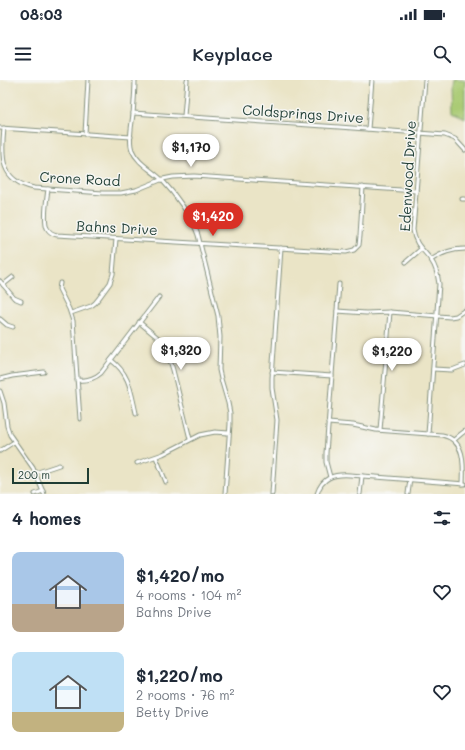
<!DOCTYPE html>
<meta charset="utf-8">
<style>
body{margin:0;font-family:Mali,sans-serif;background:#f2f2f3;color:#1f2937;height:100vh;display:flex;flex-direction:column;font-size:15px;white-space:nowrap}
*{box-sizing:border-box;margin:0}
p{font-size:13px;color:#747a83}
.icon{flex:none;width:22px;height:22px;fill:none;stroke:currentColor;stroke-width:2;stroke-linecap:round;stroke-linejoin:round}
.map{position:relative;height:414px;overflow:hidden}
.sheet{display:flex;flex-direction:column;background:#fff;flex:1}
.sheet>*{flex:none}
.scale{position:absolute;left:12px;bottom:10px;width:77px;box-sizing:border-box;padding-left:4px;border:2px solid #1f3d34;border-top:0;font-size:11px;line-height:14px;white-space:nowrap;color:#1f3d34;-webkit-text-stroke:3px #f6f6f2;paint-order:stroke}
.price{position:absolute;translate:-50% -34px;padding:0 9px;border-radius:14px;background:#fff;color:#222;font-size:13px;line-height:26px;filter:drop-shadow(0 1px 2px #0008)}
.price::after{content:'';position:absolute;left:50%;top:24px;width:12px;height:9px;margin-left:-6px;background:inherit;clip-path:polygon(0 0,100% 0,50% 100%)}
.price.current{background:#d93025;color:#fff}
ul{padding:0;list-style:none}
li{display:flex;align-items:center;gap:12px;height:100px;padding:0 12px}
li span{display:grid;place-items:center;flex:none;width:112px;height:80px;border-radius:8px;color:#555}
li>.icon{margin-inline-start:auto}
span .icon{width:48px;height:48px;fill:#fffc;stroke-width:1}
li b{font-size:17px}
h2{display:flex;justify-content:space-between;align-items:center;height:48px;padding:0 12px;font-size:17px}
.status{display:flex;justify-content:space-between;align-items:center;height:28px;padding:0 20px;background:#fff;direction:ltr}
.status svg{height:11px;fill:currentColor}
header{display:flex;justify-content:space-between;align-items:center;height:52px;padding:0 12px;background:#fff;font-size:18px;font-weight:600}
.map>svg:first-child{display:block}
.green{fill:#aacb74;stroke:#648454}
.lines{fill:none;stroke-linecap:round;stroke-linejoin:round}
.minor-casing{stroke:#84907d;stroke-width:5}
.minor{stroke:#fff;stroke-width:3}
.labels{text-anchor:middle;stroke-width:3;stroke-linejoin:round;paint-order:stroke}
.street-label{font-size:14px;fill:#1f3d34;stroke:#f6f6f2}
</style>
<div class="status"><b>08:03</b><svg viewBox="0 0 49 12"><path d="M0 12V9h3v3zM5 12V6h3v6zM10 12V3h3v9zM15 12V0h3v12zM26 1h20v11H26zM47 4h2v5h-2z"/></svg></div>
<header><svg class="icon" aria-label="menu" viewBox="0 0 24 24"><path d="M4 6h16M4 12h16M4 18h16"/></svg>Keyplace<svg class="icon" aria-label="search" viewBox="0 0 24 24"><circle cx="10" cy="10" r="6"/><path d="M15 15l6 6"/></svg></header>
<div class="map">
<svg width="465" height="414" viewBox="0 0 465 414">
<rect width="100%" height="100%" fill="#f6f6f2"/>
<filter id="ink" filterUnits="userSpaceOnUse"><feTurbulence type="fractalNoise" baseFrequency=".025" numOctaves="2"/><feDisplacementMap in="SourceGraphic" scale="8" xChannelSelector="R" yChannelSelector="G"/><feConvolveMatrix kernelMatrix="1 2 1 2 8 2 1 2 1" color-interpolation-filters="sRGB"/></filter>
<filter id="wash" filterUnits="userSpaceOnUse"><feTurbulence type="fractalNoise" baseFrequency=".012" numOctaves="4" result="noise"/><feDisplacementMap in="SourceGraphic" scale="16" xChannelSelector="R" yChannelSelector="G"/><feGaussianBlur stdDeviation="0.9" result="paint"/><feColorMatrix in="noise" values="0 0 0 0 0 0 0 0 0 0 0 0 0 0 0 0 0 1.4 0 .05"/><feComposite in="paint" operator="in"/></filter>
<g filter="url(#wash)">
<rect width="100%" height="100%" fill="#eae4c6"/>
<path class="green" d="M452 0H465V38L452 31 451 6Z"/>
</g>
<g filter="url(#ink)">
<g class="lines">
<defs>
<g id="minor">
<path d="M135 0C135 11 134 22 133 34 132 44 128 60 132 70 137 83 152 90 162 100 175 114 192 137 198 155L218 236 220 257 219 290 221 299 228 323 230 333V344L225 414"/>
<path d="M425 0 413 150C415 165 423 169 431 180 436 187 438 196 439 204L428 354"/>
<path d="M133 33 339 47 445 55 455 59 465 70"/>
<path d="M184 36 187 0"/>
<path d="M0 48 131 57"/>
<path d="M4 48C1 77 0 101 34 108L103 113H121L136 110 163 99 173 97 194 96 416 111"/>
<path d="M368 49 372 0"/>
<path d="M85 54 88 0"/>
<path d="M48 109C47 118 43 139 47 148 49 152 52 154 57 155L346 172 354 170 359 165 360 156 363 107"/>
<path d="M462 119H465"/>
<path d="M431 180C442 173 451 169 465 169"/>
<path d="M406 182 421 169"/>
<path d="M0 201 14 218 21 221"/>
<path d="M60 203 59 209 69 229 73 241 80 339"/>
<path d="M3 205 13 197"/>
<path d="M337 231 366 233 390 232 450 237 456 236 465 230"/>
<path d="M71 233 91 226 95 223 99 218 110 203 113 194 116 159"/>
<path d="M0 239 7 245 13 247"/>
<path d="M139 242 157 257 164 266 168 274 173 290 190 359"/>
<path d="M111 280C130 294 131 312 136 333"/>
<path d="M433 289 452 290 465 285"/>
<path d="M272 292 332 296"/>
<path d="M0 299 12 296 44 292"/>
<path d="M77 300C86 301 94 299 101 293L159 217"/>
<path d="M0 311 4 323 7 346 10 355 33 388 44 414"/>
<path d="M328 343 353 345 376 350 442 355C465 360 464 383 463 404"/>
<path d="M380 350 390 232"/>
<path d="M454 360 461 354 465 351"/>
<path d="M0 371 14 362"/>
<path d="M156 377 166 402"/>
<path d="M137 383 163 374 200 355 215 352 229 353"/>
<path d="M35 393 59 385"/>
<path d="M330 397 326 382V373L339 204"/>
<path d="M35 414 43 411"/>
<path d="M272 414 277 340 272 308V298L281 168"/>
<path d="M317 414C322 397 334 394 350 395L465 404"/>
<path d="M360 414 362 396"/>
<path d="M408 414 410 399"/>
</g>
</defs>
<use href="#minor" class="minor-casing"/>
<use href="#minor" class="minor"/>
</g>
</g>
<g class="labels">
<g class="street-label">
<text transform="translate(303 34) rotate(4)" y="5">Coldsprings Drive</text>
<text transform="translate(408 96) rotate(-87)" y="5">Edenwood Drive</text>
<text transform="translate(80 99) rotate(3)" y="5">Crone Road</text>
<text transform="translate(117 148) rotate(3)" y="5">Bahns Drive</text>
</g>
</g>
</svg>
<div class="scale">200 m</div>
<b class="price" style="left:191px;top:88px">$1,170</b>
<b class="price current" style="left:213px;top:157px">$1,420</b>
<b class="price" style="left:181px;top:291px">$1,320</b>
<b class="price" style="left:392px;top:292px">$1,220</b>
</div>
<section class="sheet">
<h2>4 homes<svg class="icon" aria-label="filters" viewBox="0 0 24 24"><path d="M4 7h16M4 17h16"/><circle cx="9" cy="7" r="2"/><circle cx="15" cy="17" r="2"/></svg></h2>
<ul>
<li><span style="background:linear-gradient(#a9c7e8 65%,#b9a48a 0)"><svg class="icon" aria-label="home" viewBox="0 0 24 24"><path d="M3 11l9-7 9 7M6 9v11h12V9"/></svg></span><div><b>$1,420/mo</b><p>4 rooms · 104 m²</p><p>Bahns Drive</p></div><svg class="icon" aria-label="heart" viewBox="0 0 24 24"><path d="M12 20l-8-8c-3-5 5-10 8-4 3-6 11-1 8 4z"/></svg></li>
<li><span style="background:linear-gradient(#bfe0f5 75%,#c2b280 0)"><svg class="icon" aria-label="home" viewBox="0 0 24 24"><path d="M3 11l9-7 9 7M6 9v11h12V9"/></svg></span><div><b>$1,220/mo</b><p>2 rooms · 76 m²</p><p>Betty Drive</p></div><svg class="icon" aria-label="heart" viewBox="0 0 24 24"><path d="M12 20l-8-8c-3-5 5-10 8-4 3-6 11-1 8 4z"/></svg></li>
</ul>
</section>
